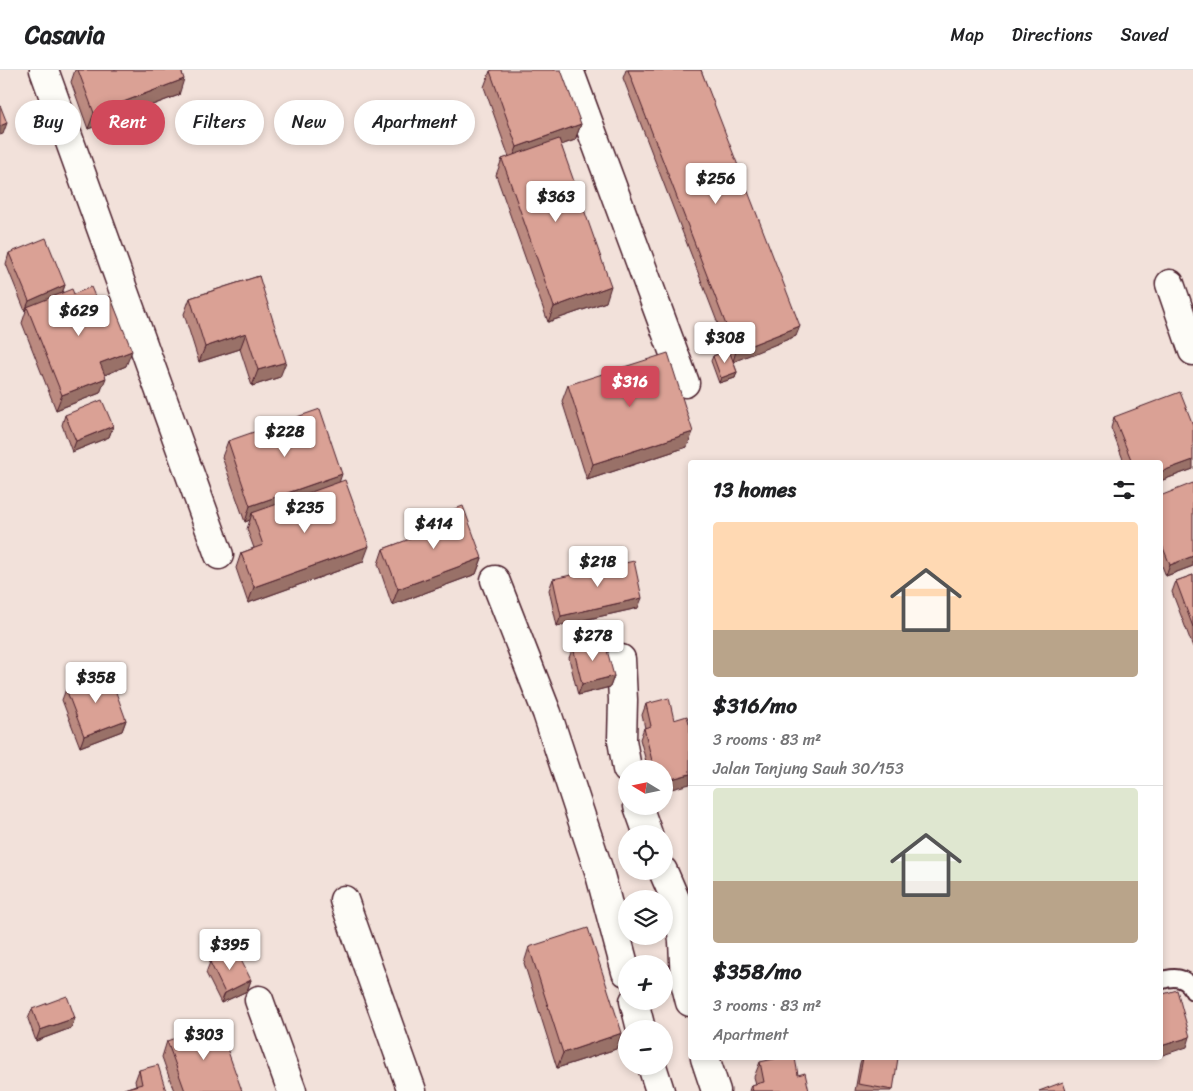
<!DOCTYPE html>
<meta charset="utf-8">
<style>
body{margin:0;font-family:Sriracha,sans-serif;background:#f6f6f6;color:#202124;height:100vh;display:flex;flex-direction:column;font-size:19px;white-space:nowrap}
*{box-sizing:border-box;margin:0}
p{font-size:16px;color:#757577}
.icon{flex:none;width:28px;height:28px;fill:none;stroke:currentColor;stroke-width:2;stroke-linecap:round;stroke-linejoin:round}
.map{position:relative;flex:1;overflow:hidden}
.panel{position:absolute;left:688px;top:390px;width:475px;height:600px;display:flex;flex-direction:column;background:#fff;border-radius:5px;box-shadow:0 2px 8px #0003}
.panel>*{flex:none}
.banner{position:absolute;left:15px;top:30px;width:475px;height:45px;display:flex;gap:10px}
.needle{width:32px;rotate:280deg}
.fabs{position:absolute;left:618px;top:690px;display:grid;gap:10px}
.fabs a{display:grid;place-items:center;width:55px;height:55px;border-radius:50%;background:#fff;box-shadow:0 2px 8px #0003;font-size:25px}
.price{position:absolute;translate:-50% -42px;padding:0 11px;border-radius:5px;background:#fff;color:#222;font-size:16px;line-height:32px;filter:drop-shadow(0 1px 2px #0008)}
.price::after{content:'';position:absolute;left:50%;top:30px;width:15px;height:11px;margin-left:-8px;background:inherit;clip-path:polygon(0 0,100% 0,50% 100%)}
.price.current{background:#d1495b;color:#fff}
ul{padding:0;list-style:none}
li{display:grid;align-content:center;gap:10px;height:265px;padding:0 25px}
li+li{border-top:1px solid #e0e0e0}
li span{display:grid;place-items:center;height:155px;border-radius:5px;color:#555}
li>.icon{margin-inline-start:auto}
span .icon{width:90px;height:90px;fill:#fffc;stroke-width:1}
li b{font-size:21px}
h2{display:flex;justify-content:space-between;align-items:center;height:60px;padding:0 25px;font-size:21px}
.chip{padding:0 18px;border-radius:22px;background:#fff;box-shadow:0 2px 8px #0003;font-size:18px;line-height:45px}
.chip.current{background:#d1495b;color:#fff}
header{display:flex;align-items:center;gap:30px;box-sizing:border-box;height:70px;padding:0 25px;background:#fff;border-bottom:1px solid #e0e0e0}
header strong{font-size:24px}
nav{display:flex;gap:28px;margin-inline-start:auto;font-size:18px}
.map>svg:first-child{display:block}
.lines{fill:none;stroke-linecap:round;stroke-linejoin:round}
.lane-casing{stroke:#4a1f2b;stroke-width:20}
.street-casing{stroke:#4a1f2b;stroke-width:31}
.lane{stroke:#fdfcf7;stroke-width:16}
.street{stroke:#fdfcf7;stroke-width:28}
.wall{fill:#bb8a80;stroke:#4a1f2b}
.shaded-wall{fill:#997168;stroke:#4a1f2b}
.building{fill:#daa195;stroke:#4a1f2b}
</style>
<header>
<strong>Casavia</strong>
<nav><a>Map</a><a>Directions</a><a>Saved</a></nav>
</header>
<div class="map">
<svg width="1193" height="1021" viewBox="0 0 1193 1021">
<rect width="100%" height="100%" fill="#f2e1da"/>
<filter id="ink" filterUnits="userSpaceOnUse"><feTurbulence type="fractalNoise" baseFrequency=".02" numOctaves="2"/><feDisplacementMap in="SourceGraphic" scale="10" xChannelSelector="R" yChannelSelector="G"/><feConvolveMatrix kernelMatrix="1 2 1 2 8 2 1 2 1" color-interpolation-filters="sRGB"/></filter>
<g filter="url(#ink)">
<g class="lines">
<defs>
<path id="lane" d="M1160 911C1173 906 1187 906 1193 921"/>
<g id="street">
<path d="M44 0 219 485"/>
<path d="M569 0 685 313"/>
<path d="M1170 214 1193 281"/>
<path d="M495 510 547 643 599 801 626 902"/>
<path d="M621 589 623 630 622 670 627 699"/>
<path d="M638 736 648 764"/>
<path d="M663 801 679 838 683 871 685 912 690 932"/>
<path d="M344 830 412 1021"/>
<path d="M259 930 292 1021"/>
<path d="M634 931 641 959"/>
<path d="M705 988 716 1021"/>
<path d="M652 996 660 1021"/>
</g>
</defs>
<use href="#lane" class="lane-casing"/>
<use href="#street" class="street-casing"/>
<use href="#lane" class="lane"/>
<use href="#street" class="street"/>
</g>
<g class="wall">
<path d="M75 0H181L179 25 88 59 71 12Z"/>
<path d="M626 0H701L796 266 733 291 737 302 735 308 719 313 711 291 713 286 728 280 623 8Z"/>
<path d="M490 1 581 54 575 70 561 75 606 232 548 252 496 105 502 89 509 87 484 17Z"/>
<path d="M9 183 65 215 62 223 74 224 97 231 126 296 105 305 100 323 56 340 22 253 26 241H25L6 194Z"/>
<path d="M259 206 280 307 252 316 240 279 199 292 184 244 190 228Z"/>
<path d="M568 315 687 377 587 410 562 331Z"/>
<path d="M65 345 113 356 109 367 72 382 62 355Z"/>
<path d="M1114 347 1193 399 1160 411V392H1124L1111 358Z"/>
<path d="M228 371 340 412 363 492 248 533 236 498 241 483 254 478 247 459 250 450 245 452 222 387Z"/>
<path d="M1160 426 1193 496 1166 506 1160 491Z"/>
<path d="M438 445 482 488 476 504 392 535 378 494 383 479 433 461Z"/>
<path d="M1193 505V577L1172 522 1176 511Z"/>
<path d="M553 509 638 538 557 556 549 520Z"/>
<path d="M573 577 614 606 610 617 578 625 569 588Z"/>
<path d="M66 619 126 650 122 661 80 677 62 630Z"/>
<path d="M646 634 664 699H648L640 669 644 658H645L642 645Z"/>
<path d="M529 877 616 979 557 998 524 893Z"/>
<path d="M210 892 251 910 247 921 221 933 206 903Z"/>
<path d="M32 939 75 948 71 958 36 971 28 949Z"/>
<path d="M167 971 242 1021H174L162 987Z"/>
<path d="M862 988H896L892 1021H855L860 993Z"/>
<path d="M760 992 809 1021H749L751 1015 756 1014 754 1007Z"/>
<path d="M139 1000 166 1021H123L124 1019 136 1015 135 1011Z"/>
</g>
<g class="shaded-wall">
<path d="M184 9 179 25 88 59 94 43Z"/>
<path d="M7 53 3 64 0 65V56Z"/>
<path d="M581 54 575 70 511 93 517 77Z"/>
<path d="M65 215 61 226 27 237 25 241 29 231Z"/>
<path d="M611 216 606 232 548 252 554 237Z"/>
<path d="M800 256 796 266 733 292 736 281Z"/>
<path d="M246 263 240 279 199 292 205 277Z"/>
<path d="M132 281 126 296 95 309 100 293Z"/>
<path d="M286 292 280 307 252 316 258 300Z"/>
<path d="M737 302 735 308 719 313 721 308Z"/>
<path d="M106 308 100 323 56 340 62 325Z"/>
<path d="M113 356 109 367 72 382 76 371Z"/>
<path d="M693 362 687 377 587 410 593 394Z"/>
<path d="M1193 390V399L1160 411V402Z"/>
<path d="M342 404 337 419 252 443 250 450 245 452 250 436Z"/>
<path d="M369 476 363 492 248 533 254 517Z"/>
<path d="M1193 486V496L1166 506 1170 495Z"/>
<path d="M482 488 476 504 392 535 398 519Z"/>
<path d="M642 528 638 538 557 556 561 546Z"/>
<path d="M614 606 610 617 578 625 582 614Z"/>
<path d="M126 650 122 661 80 677 84 666Z"/>
<path d="M690 704V714L664 721V711Z"/>
<path d="M251 910 247 921 221 933 225 923Z"/>
<path d="M75 948 71 958 36 971 40 960Z"/>
<path d="M622 963 616 979 557 998 563 983Z"/>
<path d="M1190 967 1187 977 1160 986V979L1161 976Z"/>
</g>
<g class="building">
<path d="M78 0H181L184 9 94 43Z"/>
<path d="M493 0H561L581 54 517 77 490 1Z"/>
<path d="M628 0H701L800 256 736 281Z"/>
<path d="M0 35 7 53 0 56Z"/>
<path d="M559 69 611 216 554 237 502 89Z"/>
<path d="M46 168 65 215 29 231 9 183Z"/>
<path d="M259 206 286 292 258 300 246 263 205 277 190 228Z"/>
<path d="M91 217 97 231 110 226 132 281 100 293 106 308 62 325 27 237 72 219 74 224Z"/>
<path d="M729 280 737 302 721 308 713 286Z"/>
<path d="M668 283 693 362 593 394 568 315Z"/>
<path d="M1180 322 1193 355V390L1160 402V392H1132L1114 347Z"/>
<path d="M102 330 113 356 76 371 65 345Z"/>
<path d="M320 339 342 404 250 436 228 371Z"/>
<path d="M345 410 369 476 254 517 241 483 263 475 252 443Z"/>
<path d="M1193 413V486L1170 495 1160 470V426Z"/>
<path d="M463 436 482 488 398 519 383 479 442 457 438 445Z"/>
<path d="M634 491 642 528 561 546 553 509Z"/>
<path d="M1193 505V557L1176 511Z"/>
<path d="M604 569 614 606 582 614 573 577Z"/>
<path d="M109 603 126 650 84 666 66 619Z"/>
<path d="M669 628 674 650 687 646 690 656V704L664 711V699H654L644 658 651 656 646 634Z"/>
<path d="M588 858 622 963 563 983 529 877Z"/>
<path d="M236 880 251 910 225 923 210 892Z"/>
<path d="M1177 920 1190 967 1161 976 1160 971V925Z"/>
<path d="M67 926 75 948 40 960 32 939Z"/>
<path d="M218 953 242 1021H185L167 971Z"/>
<path d="M778 988H795L798 1005 805 1003 809 1021H753L751 1015 764 1012 760 992Z"/>
<path d="M863 988H898L893 1020 858 1014Z"/>
<path d="M158 995 166 1021H124V1019L142 1014 139 1000Z"/>
<path d="M1063 1012 1066 1021H1039Z"/>
</g>
</g>
</svg>
<div class="fabs">
<a><svg class="needle" viewBox="-14 -14 28 28"><path d="M0-13l5 13h-10z" fill="#e53935"/><path d="M0 13l5-13h-10z" fill="#757577"/></svg></a>
<a><svg class="icon" aria-label="locate" viewBox="0 0 24 24"><circle cx="12" cy="12" r="6"/><path d="M12 2v4M12 18v4M2 12h4M18 12h4"/></svg></a>
<a><svg class="icon" aria-label="layers" viewBox="0 0 24 24"><path d="M12 4l9 5-9 5-9-5zM3 14l9 5 9-5"/></svg></a>
<a>+</a>
<a>−</a>
</div>
<b class="price" style="left:716px;top:135px">$256</b>
<b class="price" style="left:556px;top:153px">$363</b>
<b class="price" style="left:79px;top:267px">$629</b>
<b class="price" style="left:725px;top:294px">$308</b>
<b class="price current" style="left:630px;top:338px">$316</b>
<b class="price" style="left:285px;top:388px">$228</b>
<b class="price" style="left:305px;top:464px">$235</b>
<b class="price" style="left:434px;top:480px">$414</b>
<b class="price" style="left:598px;top:518px">$218</b>
<b class="price" style="left:593px;top:592px">$278</b>
<b class="price" style="left:96px;top:634px">$358</b>
<b class="price" style="left:230px;top:901px">$395</b>
<b class="price" style="left:204px;top:991px">$303</b>
<div class="banner">
<a class="chip">Buy</a>
<a class="chip current">Rent</a>
<a class="chip">Filters</a>
<a class="chip">New</a>
<a class="chip">Apartment</a>
</div>
<section class="panel">
<h2>13 homes<svg class="icon" aria-label="filters" viewBox="0 0 24 24"><path d="M4 7h16M4 17h16"/><circle cx="9" cy="7" r="2"/><circle cx="15" cy="17" r="2"/></svg></h2>
<ul>
<li><span style="background:linear-gradient(#ffd9b3 70%,#b9a48a 0)"><svg class="icon" aria-label="home" viewBox="0 0 24 24"><path d="M3 11l9-7 9 7M6 9v11h12V9"/></svg></span><div><b>$316/mo</b><p>3 rooms · 83 m²</p><p>Jalan Tanjung Sauh 30/153</p></div></li>
<li><span style="background:linear-gradient(#dfe7d0 60%,#b9a48a 0)"><svg class="icon" aria-label="home" viewBox="0 0 24 24"><path d="M3 11l9-7 9 7M6 9v11h12V9"/></svg></span><div><b>$358/mo</b><p>3 rooms · 83 m²</p><p>Apartment</p></div></li>
</ul>
</section>
</div>
